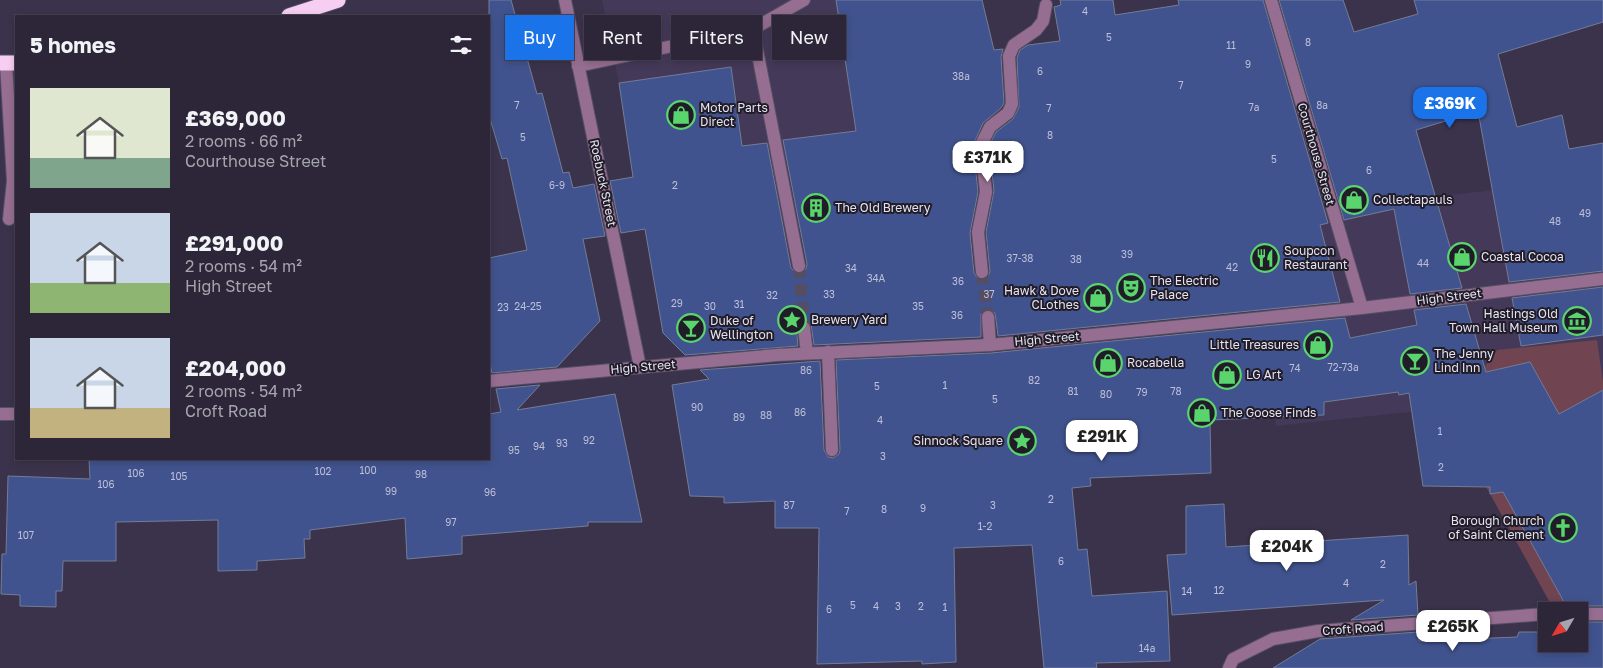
<!DOCTYPE html>
<meta charset="utf-8">
<style>
body{margin:0;font-family:"Golos Text",sans-serif;background:#383243;color:#f1f3f6;height:100vh;display:flex;flex-direction:column;font-size:19px;white-space:nowrap}
*{box-sizing:border-box;margin:0}
p{font-size:16px;color:#a6a5ae}
.icon{flex:none;width:28px;height:28px;fill:none;stroke:currentColor;stroke-width:2;stroke-linecap:round;stroke-linejoin:round}
.map{position:relative;flex:1;overflow:hidden}
.drawer{position:absolute;left:15px;top:15px;width:475px;height:445px;display:flex;flex-direction:column;background:#2c2638;border-radius:0px;box-shadow:0 2px 8px #0003,0 0 0 1px #484353}
.drawer>*{flex:none}
.banner{position:absolute;left:505px;top:15px;width:475px;height:45px;display:flex;gap:10px}
.needle{width:32px;rotate:231deg}
.buttons{position:absolute;left:1538px;top:602px;display:grid;gap:10px}
.buttons a{display:grid;place-items:center;width:50px;height:50px;border-radius:0px;background:#2c2638;box-shadow:0 2px 8px #0003,0 0 0 1px #484353;font-size:25px}
.price{position:absolute;translate:-50% -42px;padding:0 11px;border-radius:10px;background:#fff;color:#222;font-size:16px;line-height:32px;filter:drop-shadow(0 1px 2px #0008)}
.price::after{content:'';position:absolute;left:50%;top:30px;width:15px;height:11px;margin-left:-8px;background:inherit;clip-path:polygon(0 0,100% 0,50% 100%)}
.price.on{background:#1a73e8;color:#fff}
ul{padding:0;list-style:none}
li{display:flex;align-items:center;gap:15px;height:125px;padding:0 15px}
li span{display:grid;place-items:center;flex:none;width:140px;height:100px;border-radius:0px;color:#555}
li>.icon{margin-inline-start:auto}
span .icon{width:60px;height:60px;fill:#fffc;stroke-width:1}
li b{font-size:21px}
h2{display:flex;justify-content:space-between;align-items:center;height:60px;padding:0 15px;font-size:21px}
.chip{padding:0 18px;border-radius:0px;background:#2c2638;box-shadow:0 2px 8px #0003,0 0 0 1px #484353;font-size:18px;line-height:45px}
.chip.on{background:#1a73e8;color:#fff}
.map>svg:first-child{display:block}
.built{fill:#443958}
.green{fill:#704451}
.building{fill:#41538e;stroke:#737c97}
.lines{fill:none;stroke-linecap:round;stroke-linejoin:round}
.minor-tunnel{stroke:#554d64;stroke-width:12;stroke-dasharray:12 6;stroke-linecap:butt}
.minor-casing{stroke:#574f66;stroke-width:14}
.highway-casing{stroke:#574f66;stroke-width:17}
.minor{stroke:#966e91;stroke-width:12}
.highway{stroke:#f6cef1;stroke-width:15}
.labels{text-anchor:middle;stroke-width:4;stroke-linejoin:round;paint-order:stroke}
.number-label{font-size:10px;fill:#bebfd9}
.poi-label{font-size:12px;fill:#e7e3f2;stroke:#211d28;text-anchor:start}
.street-label{font-size:12px;fill:#e7e3f2;stroke:#211d28}
</style>
<div class="map">
<svg width="1603" height="668" viewBox="0 0 1603 668">
<rect width="100%" height="100%" fill="#3b334b"/>
<g class="built">
<path d="M602 0H907L818 234 785 240 631 163 619 83Z"/>
<path d="M1603 178V389L1457 407 1276 426 1251 217Z"/>
</g>
<path class="green" d="M1597 340 1603 382V604L1565 605 1549 601 1473 463 1480 373 1497 350Z"/>
<g class="building">
<path d="M489 0H511L537 94 542 93 563 173 569 172 573 188 594 184 605 236 583 239 600 321 557 367 492 373 489 359V258L527 250 507 158 502 159 489 115Z"/>
<path d="M836 0H982L994 50 1003 49 1001 57 1004 103 1001 108 983 123 973 145 978 192 970 233 974 273 978 279 982 280 987 278 990 272 986 232 994 191 989 146 996 132 1013 119 1019 107 1017 58 1020 50 1028 45 1060 41 1054 7 1061 5 1060 0H1113L1115 15 1179 5 1178 0H1263L1328 223 1320 225 1340 302 998 336 995 313 987 309 981 314V337L814 345 811 324 804 320 796 325 798 346 685 355 663 333 645 229 621 233 610 181 633 177 619 83 731 67 742 146 767 143 791 268 796 273 801 274 806 269 807 264 783 140 856 131Z"/>
<path d="M1279 0H1343L1354 32 1418 14 1414 0H1603V22L1498 54 1517 127 1562 115 1569 149 1603 143V271L1509 282 1478 111 1416 130 1462 288 1410 294 1394 209 1344 220Z"/>
<path d="M1603 287V335L1521 346 1512 298Z"/>
<path d="M1466 304 1486 372 1530 362 1559 414 1603 390V606H1579L1569 611 1503 492 1490 494V487L1423 486 1409 393 1399 395 1398 392 1324 402V415L1210 420 1211 473 1090 478 1091 486 1072 488 1078 550 1087 549 1092 596 1167 591 1170 661 1096 663 1097 668H1044L1032 545 954 548 956 662 922 664V661L817 664 819 528H775V501L724 503V497L690 496 672 385 709 379 700 370 820 361 824 450 828 457 833 458 839 454 840 450 836 360 991 353 1345 318 1350 338 1417 325 1414 310Z"/>
<path d="M540 385 517 410 615 394 642 522H588V526L462 536V554L407 559 405 518 310 530V539H304L305 558 257 561V570L218 571V520L116 522V561H63L62 591H56V607L20 606V595L1 594 2 554H6L8 476 90 479 89 459H489V414L501 412 496 389Z"/>
<path d="M1224 504 1226 547 1408 535 1409 585 1416 581 1418 615 1351 620 1384 600 1172 615 1167 555 1186 554V506Z"/>
<path d="M1579 622H1603V668H1273L1320 639 1418 632 1419 641 1517 637 1519 632H1546V644H1579Z"/>
</g>
<g class="lines">
<g class="minor-tunnel">
<path d="M799 266 804 328"/>
<path d="M982 272 988 317"/>
</g>
<defs>
<g id="minor">
<path d="M565 0 640 367"/>
<path d="M1271 0 1362 308"/>
<path d="M753 29 799 266"/>
<path d="M6 63 13 181 9 219"/>
<path d="M578 66 753 29 804 0"/>
<path d="M982 272 978 232 986 192 981 145 990 127 1008 113 1012 104 1009 56 1014 45 1036 30 1043 21 1046 5"/>
<path d="M988 317 990 345"/>
<path d="M804 328 807 353"/>
<path d="M828 352 832 450"/>
<path d="M489 381 777 355 990 345 1362 308 1603 279"/>
<path d="M0 414H16"/>
<path d="M1579 614H1603"/>
<path d="M1229 668 1233 659 1273 639 1318 631 1546 614"/>
</g>
<g id="highway">
<path d="M289 16 338 0"/>
<path d="M0 63H16"/>
</g>
</defs>
<use href="#minor" class="minor-casing"/>
<use href="#highway" class="highway-casing"/>
<use href="#minor" class="minor"/>
<use href="#highway" class="highway"/>
</g>
<defs>
<symbol id="shop-ring" viewBox="-11 -11 22 22"><circle r="9.5" fill="#211d28" stroke="#5ad56e" stroke-width="1.5"/><path d="M-5-2.5h2.3a2.7 3.5 0 0 1 5.4 0H5L5.5 6h-11ZM-1.5-2.5h3a1.5 2.3 0 0 0-3 0Z" fill="#5ad56e"/></symbol>
<symbol id="building-ring" viewBox="-11 -11 22 22"><circle r="9.5" fill="#211d28" stroke="#5ad56e" stroke-width="1.5"/><path d="M-4-6H4V6H1V3H-1V6H-4ZM-2.5-4.3h1.7v1.8h-1.7ZM.8-4.3h1.7v1.8H.8ZM-2.5-1h1.7V.8h-1.7ZM.8-1h1.7V.8H.8Z" fill="#5ad56e"/></symbol>
<symbol id="restaurant-ring" viewBox="-11 -11 22 22"><circle r="9.5" fill="#211d28" stroke="#5ad56e" stroke-width="1.5"/><path d="M-5-6h1v4h1v-4h1v4h1v-4h1v5L-1.5 .5V6h-2V.5L-5-1ZM5-6V6H3V1.5H1.5Q1.5-4 5-6Z" fill="#5ad56e"/></symbol>
<symbol id="theatre-ring" viewBox="-11 -11 22 22"><circle r="9.5" fill="#211d28" stroke="#5ad56e" stroke-width="1.5"/><path d="M-5-5.5Q0-4 5-5.5V0Q5 5 0 6Q-5 5-5 0ZM-3.3-2.5H-1v1.5H-3.3ZM1-2.5H3.3v1.5H1ZM-2.8 1Q0 5.5 2.8 1Z" fill="#5ad56e"/></symbol>
<symbol id="sight-ring" viewBox="-11 -11 22 22"><circle r="9.5" fill="#211d28" stroke="#5ad56e" stroke-width="1.5"/><path d="M0-6L1.8-2.2L6-1.7L2.9 1.2L3.7 5.4L0 3.3L-3.7 5.4L-2.9 1.2L-6-1.7L-1.8-2.2Z" fill="#5ad56e"/></symbol>
<symbol id="museum-ring" viewBox="-11 -11 22 22"><circle r="9.5" fill="#211d28" stroke="#5ad56e" stroke-width="1.5"/><path d="M0-6L6-3V-2H-6V-3ZM-5-1h2V3h-2ZM-1-1h2V3h-2ZM3-1h2V3H3ZM-6 4H6V6H-6Z" fill="#5ad56e"/></symbol>
<symbol id="bar-ring" viewBox="-11 -11 22 22"><circle r="9.5" fill="#211d28" stroke="#5ad56e" stroke-width="1.5"/><path d="M-6-5H6L.8 .8V4.5H3.5V6h-7V4.5H-.8V.8Z" fill="#5ad56e"/></symbol>
<symbol id="church-ring" viewBox="-11 -11 22 22"><circle r="9.5" fill="#211d28" stroke="#5ad56e" stroke-width="1.5"/><path d="M-1.2-6h2.4v3.5h3.3v2.4h-3.3V6h-2.4V-.1h-3.3v-2.4h3.3Z" fill="#5ad56e"/></symbol>
</defs>
<g fill-rule="evenodd">
<use href="#shop-ring" x="665" y="99" width="32" height="32"/>
<use href="#shop-ring" x="1338" y="184" width="32" height="32"/>
<use href="#building-ring" x="800" y="192" width="32" height="32"/>
<use href="#shop-ring" x="1446" y="241" width="32" height="32"/>
<use href="#restaurant-ring" x="1249" y="242" width="32" height="32"/>
<use href="#theatre-ring" x="1115" y="272" width="32" height="32"/>
<use href="#shop-ring" x="1082" y="282" width="32" height="32"/>
<use href="#sight-ring" x="776" y="304" width="32" height="32"/>
<use href="#museum-ring" x="1561" y="305" width="32" height="32"/>
<use href="#bar-ring" x="675" y="312" width="32" height="32"/>
<use href="#shop-ring" x="1302" y="329" width="32" height="32"/>
<use href="#bar-ring" x="1399" y="345" width="32" height="32"/>
<use href="#shop-ring" x="1092" y="347" width="32" height="32"/>
<use href="#shop-ring" x="1211" y="359" width="32" height="32"/>
<use href="#shop-ring" x="1186" y="397" width="32" height="32"/>
<use href="#sight-ring" x="1006" y="425" width="32" height="32"/>
<use href="#church-ring" x="1547" y="512" width="32" height="32"/>
</g>
<g class="labels">
<g class="number-label">
<text x="1085" y="15">4</text>
<text x="1109" y="41">5</text>
<text x="1308" y="46">8</text>
<text x="1231" y="49">11</text>
<text x="1248" y="68">9</text>
<text x="1040" y="75">6</text>
<text x="961" y="80">38a</text>
<text x="1181" y="89">7</text>
<text x="517" y="109">7</text>
<text x="1322" y="109">8a</text>
<text x="1254" y="111">7a</text>
<text x="1049" y="112">7</text>
<text x="1050" y="139">8</text>
<text x="523" y="141">5</text>
<text x="1274" y="163">5</text>
<text x="1369" y="174">6</text>
<text x="557" y="189">6-9</text>
<text x="675" y="189">2</text>
<text x="1585" y="217">49</text>
<text x="1555" y="225">48</text>
<text x="1127" y="258">39</text>
<text x="1020" y="262">37-38</text>
<text x="1076" y="263">38</text>
<text x="1423" y="267">44</text>
<text x="1232" y="271">42</text>
<text x="851" y="272">34</text>
<text x="876" y="282">34A</text>
<text x="958" y="285">36</text>
<text x="829" y="298">33</text>
<text x="989" y="298">37</text>
<text x="772" y="299">32</text>
<text x="677" y="307">29</text>
<text x="739" y="308">31</text>
<text x="528" y="310">24-25</text>
<text x="710" y="310">30</text>
<text x="918" y="310">35</text>
<text x="503" y="311">23</text>
<text x="957" y="319">36</text>
<text x="1343" y="371">72-73a</text>
<text x="1295" y="372">74</text>
<text x="806" y="374">86</text>
<text x="1034" y="384">82</text>
<text x="945" y="389">1</text>
<text x="877" y="390">5</text>
<text x="1073" y="395">81</text>
<text x="1176" y="395">78</text>
<text x="1142" y="396">79</text>
<text x="1106" y="398">80</text>
<text x="995" y="403">5</text>
<text x="697" y="411">90</text>
<text x="800" y="416">86</text>
<text x="766" y="419">88</text>
<text x="739" y="421">89</text>
<text x="880" y="424">4</text>
<text x="1440" y="435">1</text>
<text x="589" y="444">92</text>
<text x="562" y="447">93</text>
<text x="539" y="450">94</text>
<text x="514" y="454">95</text>
<text x="883" y="460">3</text>
<text x="1441" y="471">2</text>
<text x="368" y="474">100</text>
<text x="323" y="475">102</text>
<text x="136" y="477">106</text>
<text x="421" y="478">98</text>
<text x="179" y="480">105</text>
<text x="106" y="488">106</text>
<text x="391" y="495">99</text>
<text x="490" y="496">96</text>
<text x="1051" y="503">2</text>
<text x="789" y="509">87</text>
<text x="993" y="509">3</text>
<text x="923" y="512">9</text>
<text x="884" y="513">8</text>
<text x="847" y="515">7</text>
<text x="451" y="526">97</text>
<text x="985" y="530">1-2</text>
<text x="26" y="539">107</text>
<text x="1061" y="565">6</text>
<text x="1383" y="568">2</text>
<text x="1346" y="587">4</text>
<text x="1219" y="594">12</text>
<text x="1187" y="595">14</text>
<text x="853" y="609">5</text>
<text x="876" y="610">4</text>
<text x="898" y="610">3</text>
<text x="921" y="610">2</text>
<text x="945" y="611">1</text>
<text x="829" y="613">6</text>
<text x="1147" y="652">14a</text>
</g>
<g class="poi-label">
<text x="700" y="112">Motor Parts<tspan x="700" dy="14">Direct</tspan></text>
<text x="1373" y="204">Collectapauls</text>
<text x="835" y="212">The Old Brewery</text>
<text x="1284" y="255">Soupcon<tspan x="1284" dy="14">Restaurant</tspan></text>
<text x="1481" y="261">Coastal Cocoa</text>
<text x="1150" y="285">The Electric<tspan x="1150" dy="14">Palace</tspan></text>
<text x="1079" y="295" text-anchor="end">Hawk &amp; Dove<tspan x="1079" dy="14">CLothes</tspan></text>
<text x="1558" y="318" text-anchor="end">Hastings Old<tspan x="1558" dy="14">Town Hall Museum</tspan></text>
<text x="811" y="324">Brewery Yard</text>
<text x="710" y="325">Duke of<tspan x="710" dy="14">Wellington</tspan></text>
<text x="1299" y="349" text-anchor="end">Little Treasures</text>
<text x="1434" y="358">The Jenny<tspan x="1434" dy="14">Lind Inn</tspan></text>
<text x="1127" y="367">Rocabella</text>
<text x="1246" y="379">LG Art</text>
<text x="1221" y="417">The Goose Finds</text>
<text x="1003" y="445" text-anchor="end">Sinnock Square</text>
<text x="1544" y="525" text-anchor="end">Borough Church<tspan x="1544" dy="14">of Saint Clement</tspan></text>
</g>
<g class="street-label">
<text transform="translate(1316 154) rotate(74)" y="4">Courthouse Street</text>
<text transform="translate(603 183) rotate(78)" y="4">Roebuck Street</text>
<text transform="translate(1449 297) rotate(-7)" y="4">High Street</text>
<text transform="translate(1047 339) rotate(-5)" y="4">High Street</text>
<text transform="translate(643 367) rotate(-5)" y="4">High Street</text>
<text transform="translate(1353 629) rotate(-4)" y="4">Croft Road</text>
</g>
</g>
</svg>
<div class="buttons">
<a><svg class="needle" viewBox="-14 -14 28 28"><path d="M0-13l5 13h-10z" fill="#e53935"/><path d="M0 13l5-13h-10z" fill="#a6a5ae"/></svg></a>
</div>
<b class="price on" style="left:1450px;top:129px">£369K</b>
<b class="price" style="left:988px;top:183px">£371K</b>
<b class="price" style="left:1102px;top:462px">£291K</b>
<b class="price" style="left:1287px;top:572px">£204K</b>
<b class="price" style="left:1453px;top:652px">£265K</b>
<div class="banner">
<a class="chip on">Buy</a>
<a class="chip">Rent</a>
<a class="chip">Filters</a>
<a class="chip">New</a>
</div>
<section class="drawer">
<h2>5 homes<svg class="icon" aria-label="filters" viewBox="0 0 24 24"><path d="M4 7h16M4 17h16"/><circle cx="9" cy="7" r="2"/><circle cx="15" cy="17" r="2"/></svg></h2>
<ul>
<li><span style="background:linear-gradient(#dfe7d0 70%,#7fa58c 0)"><svg class="icon" aria-label="home" viewBox="0 0 24 24"><path d="M3 11l9-7 9 7M6 9v11h12V9"/></svg></span><div><b>£369,000</b><p>2 rooms · 66 m²</p><p>Courthouse Street</p></div></li>
<li><span style="background:linear-gradient(#c9d6e8 70%,#8fb573 0)"><svg class="icon" aria-label="home" viewBox="0 0 24 24"><path d="M3 11l9-7 9 7M6 9v11h12V9"/></svg></span><div><b>£291,000</b><p>2 rooms · 54 m²</p><p>High Street</p></div></li>
<li><span style="background:linear-gradient(#c9d6e8 70%,#c2b280 0)"><svg class="icon" aria-label="home" viewBox="0 0 24 24"><path d="M3 11l9-7 9 7M6 9v11h12V9"/></svg></span><div><b>£204,000</b><p>2 rooms · 54 m²</p><p>Croft Road</p></div></li>
</ul>
</section>
</div>
